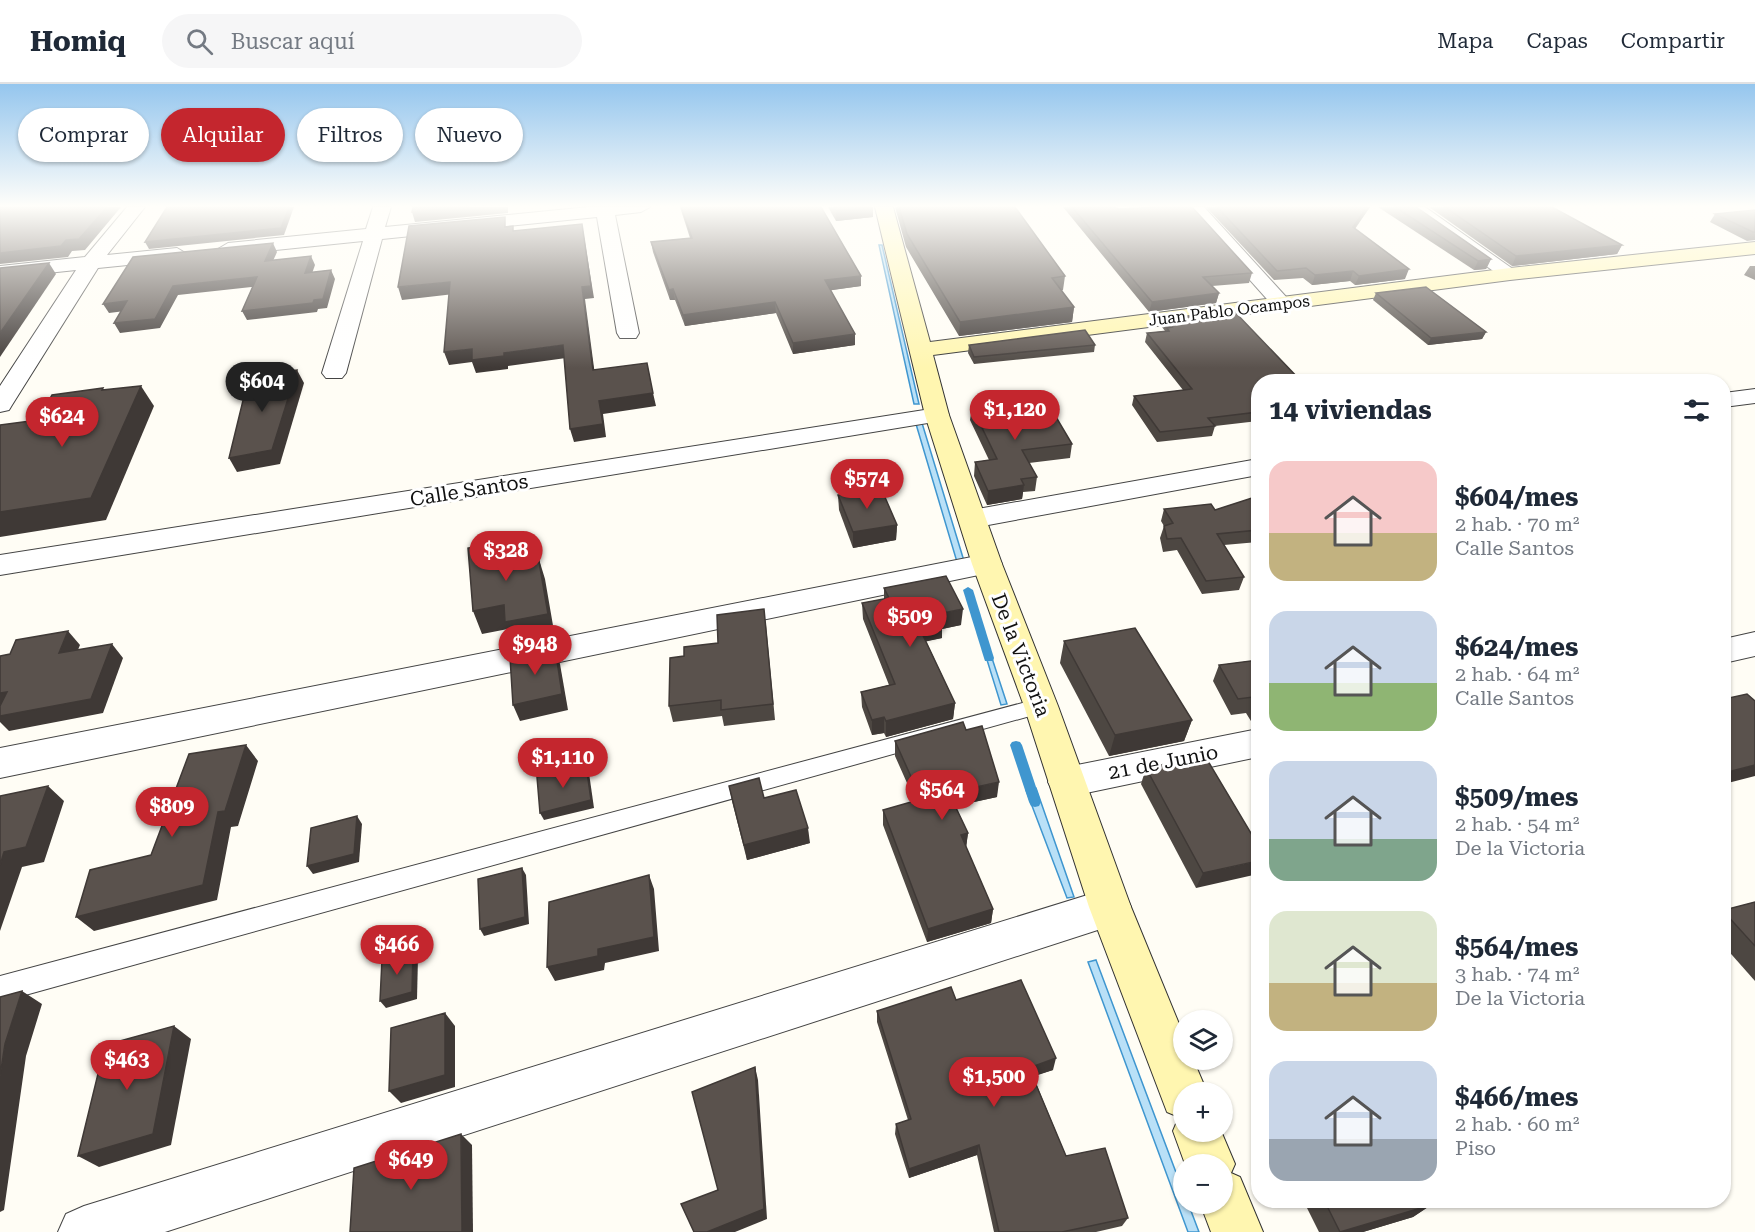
<!DOCTYPE html>
<html lang="es">
<meta charset="utf-8">
<style>
body{margin:0;font-family:"Roboto Serif",serif;background:#f6f6f7;color:#1f2937;height:100vh;display:flex;flex-direction:column;font-size:22px;white-space:nowrap}
*{box-sizing:border-box;margin:0}
p{font-size:20px;color:#747a83}
.icon{flex:none;width:33px;height:33px;fill:none;stroke:currentColor;stroke-width:2;stroke-linecap:round;stroke-linejoin:round}
.map{position:relative;flex:1;overflow:hidden}
.details{position:absolute;left:1251px;top:290px;width:480px;height:834px;display:flex;flex-direction:column;background:#fff;border-radius:24px;box-shadow:0 2px 4px #0004}
.details>*{flex:none}
.banner{position:absolute;left:18px;top:24px;width:570px;height:54px;display:flex;gap:12px}
.tools{position:absolute;left:1173px;top:926px;display:grid;gap:12px}
.tools a{display:grid;place-items:center;width:60px;height:60px;border-radius:50%;background:#fff;box-shadow:0 2px 4px #0004;font-size:30px}
.price{position:absolute;translate:-50% -51px;padding:0 14px;border-radius:21px;background:#c4262e;color:#fff;font-size:20px;line-height:39px;filter:drop-shadow(0 2px 3px #0008)}
.price::after{content:'';position:absolute;left:50%;top:36px;width:18px;height:14px;margin-left:-9px;background:inherit;clip-path:polygon(0 0,100% 0,50% 100%)}
.price.active{background:#222;color:#fff}
ul{padding:0;list-style:none}
li{display:flex;align-items:center;gap:18px;height:150px;padding:0 18px}
li span{display:grid;place-items:center;flex:none;width:168px;height:120px;border-radius:18px;color:#555}
li>.icon{margin-inline-start:auto}
span .icon{width:72px;height:72px;fill:#fffc;stroke-width:1}
li b{font-size:26px}
h2{display:flex;justify-content:space-between;align-items:center;height:72px;padding:0 18px;font-size:26px}
.pill{padding:0 21px;border-radius:27px;background:#fff;box-shadow:0 2px 4px #0004;font-size:21px;line-height:54px}
.pill.active{background:#c4262e;color:#fff}
header{display:flex;align-items:center;gap:36px;box-sizing:border-box;height:84px;padding:0 30px;background:#fff;border-bottom:2px solid #e0e1e3}
header strong{font-size:28px}
nav{display:flex;gap:33px;margin-inline-start:auto;font-size:21px}
.search{width:420px;height:54px;background:#f6f6f7;display:flex;align-items:center;gap:15px;box-sizing:border-box;padding:0 21px;border-radius:33px;color:#747a83;font-size:22px}
.map>svg:first-child{display:block}
.water{fill:#b9e0f7;stroke:#3f96cf;stroke-width:1.5}
.lines{fill:none;stroke-linecap:round;stroke-linejoin:round}
.stream{fill:#3f96cf;fill-rule:evenodd}
.lane-casing{stroke:#444;stroke-width:2}
.street-casing{stroke:#444;stroke-width:2}
.secondary-casing{stroke:#333;stroke-width:2}
.lane{fill:#fff;fill-rule:evenodd}
.street{fill:#fff;fill-rule:evenodd}
.secondary{fill:#fff6b0;fill-rule:evenodd}
.wall{fill:#4d4742}
.shaded-wall{fill:#3f3936}
.building{fill:#5a524d;stroke:#3f3936;stroke-width:1.5}
.labels{text-anchor:middle;stroke-width:6;stroke-linejoin:round;paint-order:stroke}
.far-street-label{font-size:16px;fill:#111;stroke:#fff}
.street-label{font-size:20px;fill:#111;stroke:#fff}
</style>
<header>
<strong>Homiq</strong>
<div class="search"><svg class="icon" aria-label="search" viewBox="0 0 24 24"><circle cx="10" cy="10" r="6"/><path d="M15 15l6 6"/></svg>Buscar aquí</div>
<nav><a>Mapa</a><a>Capas</a><a>Compartir</a></nav>
</header>
<div class="map">
<svg width="1755" height="1148" viewBox="0 0 1755 1148">
<rect width="100%" height="100%" fill="#fffdf5"/>
<g class="water">
<path d="M879 161H882L919 320H914Z"/>
<path d="M922 339 964 477 957 478 916 340Z"/>
<path d="M988 562 1007 620 1001 621 983 563Z"/>
<path d="M1036 704 1074 813 1067 814 1026 706Z"/>
<path d="M1096 876 1183 1107 1184 1119H1188L1199 1148H1188L1088 878Z"/>
</g>
<g class="lines">
<g class="stream">
<path d="M968 503 973 506 994 574 993 577H985L984 574 963 506Z"/>
<path d="M1016 657 1020 658 1022 661 1041 718 1039 722 1035 723 1031 722 1029 718 1010 661 1012 658Z"/>
</g>
<defs>
<path id="lane" d="M1041 614 1048 617 1051 622 1048 627 0 918V892Z"/>
<g id="street">
<path d="M127 123H145L107 171 177 164 187 170 177 176 98 184 12 321 9 326 0 328V302L76 186 0 194V182L85 173Z"/>
<path d="M373 123H391L385 143 589 123H650L641 128 615 131 639 249 636 254H620L617 249 597 133 382 155 346 289 342 294H326L322 289 363 157 228 171 218 165 228 159 366 145Z"/>
<path d="M1180 123H1204L1288 215 1292 219 1288 223H1274L1192 131Z"/>
<path d="M1404 123H1425L1520 190 1517 194H1503Z"/>
<path d="M1755 305V319L1724 323V309Z"/>
<path d="M937 324 946 326 949 331 946 336 0 491V471Z"/>
<path d="M1258 375V391L972 444 962 441 958 435 962 429 972 426Z"/>
<path d="M987 470 998 473 1002 480 998 487 0 694V664Z"/>
<path d="M1755 548V572L1724 579V555Z"/>
<path d="M1258 645V673L1067 713 1054 709 1048 698 1054 687 1067 683Z"/>
<path d="M1110 804 1125 810 1131 823 1125 836 1110 842 165 1148H58L66 1130 84 1122Z"/>
</g>
<path id="secondary" d="M875 123H893L930 258 1510 184 1755 158V170L1510 196 933 271 949 331 1002 480 1058 622 1131 823 1184 952V975H1193L1207 1008H1184V1047H1221L1235 1080 1231 1089 1240 1093 1263 1148H1211L1200 1119H1222V1080H1185L1173 1047 1179 1033 1167 1028 1089 823 1024 622 972 480 925 331Z"/>
</defs>
<use href="#lane" class="lane-casing"/>
<use href="#street" class="street-casing"/>
<use href="#secondary" class="secondary-casing"/>
<use href="#lane" class="lane"/>
<use href="#street" class="street"/>
<use href="#secondary" class="secondary"/>
</g>
<g class="wall">
<path d="M680 123H821L861 192V202L831 206 855 261 793 270 776 229 685 242 675 216H670L653 168 651 158 690 154Z"/>
<path d="M828 123H873V133L836 137Z"/>
<path d="M895 123H1015L1065 192 1063 206 1061 207 1074 223 1072 238 959 252 906 163Z"/>
<path d="M1063 123H1114L1252 189 1249 199 1212 202 1219 209 1216 219 1149 228Z"/>
<path d="M1206 123H1370L1355 145 1405 195 1355 201 1350 197 1312 201 1303 194 1274 196Z"/>
<path d="M1378 123H1416L1491 175 1486 185 1474 186Z"/>
<path d="M1429 123H1552L1622 161 1617 170 1512 182Z"/>
<path d="M1755 126V156L1747 157 1710 138 1715 130Z"/>
<path d="M1750 182H1755V196L1744 191Z"/>
<path d="M1376 209 1486 248 1482 255 1428 261 1373 216Z"/>
<path d="M1164 235 1258 297V337L1215 342 1212 352 1157 358 1132 321 1134 312 1183 306 1145 258 1147 249 1165 247 1162 243Z"/>
<path d="M969 261H1095L1094 268 974 280 968 269Z"/>
<path d="M972 323 1001 326 1072 360 1070 374 1029 379 1037 393 1035 407 1023 408 1022 415 987 421 974 392 975 378 989 376 970 336Z"/>
<path d="M838 411 897 441 896 456 853 464 839 426Z"/>
<path d="M1258 412V458L1224 461 1244 493 1239 506 1202 510 1177 466 1163 468 1160 454 1164 442 1161 437 1164 425 1215 426Z"/>
<path d="M884 504 961 541 942 545V554L926 557 955 619 953 635 886 653 884 649 872 651 862 623 861 608 889 601 863 535 862 519 884 515Z"/>
<path d="M766 541 775 636 724 642 722 632 673 638 669 622 684 572Z"/>
<path d="M1064 557 1192 636 1184 657 1109 672 1060 579Z"/>
<path d="M1258 576V641L1254 642 1246 629 1231 631 1213 597 1219 581Z"/>
<path d="M895 657 997 713 955 722 968 749 966 763 993 825 991 839 927 858 883 741V726L915 717 895 672Z"/>
<path d="M1146 684 1258 761 1196 804 1141 700Z"/>
<path d="M729 702 810 759 747 776 732 717Z"/>
<path d="M1755 818V897L1724 862V826Z"/>
<path d="M956 916 1053 986 1033 992 1066 1072 1128 1134 1122 1142 1096 1148H994L977 1071 909 1094 895 1050 896 1040 908 1036 877 938V927Z"/>
<path d="M1258 1013V1024L1255 1017Z"/>
<path d="M1303 1116H1428L1431 1121 1413 1133 1363 1148H1319Z"/>
<path d="M1484 1116H1510L1488 1122Z"/>
</g>
<g class="shaded-wall">
<path d="M107 123H121L85 166 72 167 68 173 0 180V169L66 156Z"/>
<path d="M289 123H294L284 151 149 165 145 158Z"/>
<path d="M469 123H508V129L415 138 412 128Z"/>
<path d="M873 123V133L836 137V127Z"/>
<path d="M1367 123H1370L1349 152 1353 143Z"/>
<path d="M582 140 594 214 585 215 596 299 593 286 582 203Z"/>
<path d="M273 159 277 168 269 186 265 177Z"/>
<path d="M1622 161 1617 170 1512 182 1516 172Z"/>
<path d="M311 172 315 181 309 198 305 189Z"/>
<path d="M1491 175 1486 185 1474 186 1478 177Z"/>
<path d="M49 179 56 190 0 273V249Z"/>
<path d="M1409 185 1405 195 1355 201 1359 192Z"/>
<path d="M331 186 335 195 327 224 318 225 317 228 247 236 242 227 314 216Z"/>
<path d="M1353 187 1350 197 1312 201 1315 191Z"/>
<path d="M861 192V202L826 207 825 196Z"/>
<path d="M257 193 261 202 178 211 160 244 120 249 114 239 173 202Z"/>
<path d="M450 198 454 210 402 216 398 203Z"/>
<path d="M673 205 675 216H670L669 206Z"/>
<path d="M1219 209 1216 219 1149 228 1152 218Z"/>
<path d="M127 217 133 226 109 229 103 220Z"/>
<path d="M775 218 776 229 685 242 683 231Z"/>
<path d="M1074 223 1072 238 959 252 960 238Z"/>
<path d="M1486 248 1482 255 1428 261 1431 254Z"/>
<path d="M855 250V261L793 270V259Z"/>
<path d="M563 261 566 274 508 282V285L476 289 472 278 449 281 444 268 472 265 504 269Z"/>
<path d="M297 286 304 299 280 380 237 388 229 374Z"/>
<path d="M141 302 154 322 106 436 0 453V428Z"/>
<path d="M653 309 656 322 603 330 606 353 574 358 570 345 599 317Z"/>
<path d="M1024 401 1022 415 987 421 988 407Z"/>
<path d="M897 441 896 456 853 464V448Z"/>
<path d="M508 457 516 480 508 478Z"/>
<path d="M538 472 545 495 555 553 514 561 508 545 482 550 473 527Z"/>
<path d="M963 525 961 541 942 545V554L919 559V543L942 529Z"/>
<path d="M68 547 80 561 71 583 59 569Z"/>
<path d="M112 560 123 574 103 629 9 647 0 638V632Z"/>
<path d="M555 564 560 580 568 626 520 637 513 621Z"/>
<path d="M7 608 0 626V609Z"/>
<path d="M955 619 953 635 886 653V637Z"/>
<path d="M884 633V649L872 651V636Z"/>
<path d="M1192 636 1184 657 1109 672 1115 651Z"/>
<path d="M246 661 258 677 238 742 231 743 217 816 94 847 76 833 218 728Z"/>
<path d="M586 681 589 689 594 724 544 736 540 729Z"/>
<path d="M1755 681V692L1724 700V689Z"/>
<path d="M999 698 997 713 947 724 949 709Z"/>
<path d="M48 702 64 717 44 778 22 783 0 847V781L4 768Z"/>
<path d="M357 732 362 740 359 778 313 790 307 782Z"/>
<path d="M808 744 810 759 747 776 744 761Z"/>
<path d="M968 749 966 764 961 751Z"/>
<path d="M1258 777V790L1196 804 1203 789Z"/>
<path d="M522 784 526 791 529 840 484 852 480 845Z"/>
<path d="M649 791 654 805 659 867 605 879 604 886 555 897 547 883 598 865Z"/>
<path d="M993 825 991 839 927 858 928 845Z"/>
<path d="M413 866 418 873 417 915 386 924 380 917Z"/>
<path d="M22 907 42 920 26 972 4 1126 0 1128V992L5 960Z"/>
<path d="M445 929 455 942V1003L401 1019 389 1007Z"/>
<path d="M174 942 191 955 171 1061 99 1083 78 1072Z"/>
<path d="M1056 974 1053 986 1026 995 1029 984Z"/>
<path d="M755 983 758 996 767 1135 735 1148H707Z"/>
<path d="M461 1050 472 1061 473 1148H462Z"/>
<path d="M979 1061 977 1071 909 1094V1085Z"/>
<path d="M1498 1116H1510L1488 1122Z"/>
<path d="M1431 1121 1413 1133 1363 1148H1340Z"/>
</g>
<g class="building">
<path d="M0 123H107L79 155 66 156 61 162 0 169Z"/>
<path d="M167 123H289L281 144 145 158Z"/>
<path d="M413 123H469L412 128Z"/>
<path d="M681 123H821L861 192 825 196 855 250 793 259 775 218 683 231 673 205 669 206 651 158 692 154Z"/>
<path d="M834 123H872L836 127Z"/>
<path d="M899 123H1015L1065 192 1052 194 1074 223 960 238 907 150Z"/>
<path d="M1072 123H1114L1119 125 1157 123H1191L1193 124 1252 189 1203 193 1219 209 1152 218Z"/>
<path d="M1217 123H1367L1353 143 1409 185 1359 192 1353 187 1315 191 1306 184 1277 187Z"/>
<path d="M1395 123H1416L1491 175 1478 177Z"/>
<path d="M1445 123H1552L1622 161 1516 172Z"/>
<path d="M1755 126V148H1753L1715 130Z"/>
<path d="M505 133V143L513 142V147L582 140 591 202 582 203 593 286 647 279 653 309 599 317 603 340 570 345 563 261 504 269V272L472 276V265L444 268 450 198 398 203 409 142Z"/>
<path d="M273 159 265 177 311 172 305 189 331 186 323 215 314 216 313 219 242 227 257 193 173 202 155 235 114 239 127 217 103 220 133 173Z"/>
<path d="M49 179 0 249V184Z"/>
<path d="M1426 203 1486 248 1431 254 1376 209Z"/>
<path d="M1233 226 1301 297H1258V328L1208 334 1215 342 1160 348 1134 312 1192 305 1147 249 1169 247 1167 244 1172 243 1164 235Z"/>
<path d="M1085 246 1095 261 974 273 969 261Z"/>
<path d="M297 286 272 366 229 374 248 296 256 295 258 290Z"/>
<path d="M141 302 91 414 0 428V341L38 336 52 311 103 304 102 306Z"/>
<path d="M993 312 1001 326 1049 321 1072 360 1022 366 1037 393 1021 395 1024 401 988 407 975 378 997 375 972 323Z"/>
<path d="M881 404 897 441 853 448 838 411Z"/>
<path d="M1258 412V446L1217 450 1244 493 1206 497 1181 454 1167 455 1164 442 1173 439 1164 425 1211 420 1215 426Z"/>
<path d="M508 457V478L538 472 548 530 505 538 504 521 473 527 468 464Z"/>
<path d="M946 492 963 525 942 529 943 538 919 543 955 619 886 637 884 633 872 636 861 608 895 600 862 519 889 514 884 504Z"/>
<path d="M764 525 773 620 721 626V616L669 622 670 574 684 572V563L718 559 717 531Z"/>
<path d="M1135 544 1192 636 1115 651 1064 557Z"/>
<path d="M68 547 59 569 112 560 91 615 0 632V622L7 608 0 609V572L10 570 16 556Z"/>
<path d="M555 564 562 610 513 621 510 573Z"/>
<path d="M1258 576V623L1253 613 1238 615 1219 581Z"/>
<path d="M1747 610 1755 617V681L1724 689V615Z"/>
<path d="M963 638 966 646 982 642 999 698 949 709 968 749 961 751 993 825 928 845 883 726 932 712 921 715 895 657Z"/>
<path d="M246 661 225 727 218 728 203 801 76 833 90 786 151 771 189 670Z"/>
<path d="M1205 672 1258 761V777L1203 789 1146 684Z"/>
<path d="M586 681 591 716 540 729 537 693Z"/>
<path d="M759 694 764 714 796 706 808 744 744 761 729 702Z"/>
<path d="M48 702 26 763 4 768 0 781V712Z"/>
<path d="M357 732 354 770 307 782 311 744Z"/>
<path d="M522 784 525 833 480 845 478 795Z"/>
<path d="M649 791 654 853 598 865V872L547 883 549 818Z"/>
<path d="M1755 818V862L1724 828V826Z"/>
<path d="M413 866 412 908 380 917 382 875Z"/>
<path d="M1021 896 1056 974 1029 984 1066 1072 1105 1064 1128 1134 1062 1148H999L979 1061 909 1085 896 1040 911 1035 877 927 951 903 956 916Z"/>
<path d="M22 907 5 960 0 992V913Z"/>
<path d="M445 929V991L389 1007 391 944Z"/>
<path d="M174 942 153 1050 78 1072 105 961Z"/>
<path d="M755 983 764 1125 707 1148H694L681 1120 718 1106 692 1008Z"/>
<path d="M461 1050 462 1148H350L354 1084Z"/>
<path d="M1324 1116H1428L1431 1121 1340 1148Z"/>
</g>
<linearGradient id="sky" x2="0" y2="1"><stop stop-color="#95c6ee"/><stop offset="0.43" stop-color="#fffefa"/><stop offset="1" stop-color="#fffefa" stop-opacity="0"/></linearGradient>
<rect width="1755" height="284" fill="url(#sky)"/>
<g class="labels">
<g class="far-street-label">
<text transform="translate(1229 226) rotate(-7)" y="6">Juan Pablo Ocampos</text>
</g>
<g class="street-label">
<text transform="translate(469 406) rotate(-9)" y="7">Calle Santos</text>
<text transform="translate(1021 571) rotate(69)" y="7">De la Victoria</text>
<text transform="translate(1163 678) rotate(-11)" y="7">21 de Junio</text>
</g>
</g>
</svg>
<div class="tools">
<a><svg class="icon" aria-label="layers" viewBox="0 0 24 24"><path d="M12 4l9 5-9 5-9-5zM3 14l9 5 9-5"/></svg></a>
<a>+</a>
<a>−</a>
</div>
<b class="price active" style="left:262px;top:329px">$604</b>
<b class="price" style="left:1015px;top:357px">$1,120</b>
<b class="price" style="left:62px;top:364px">$624</b>
<b class="price" style="left:867px;top:426px">$574</b>
<b class="price" style="left:506px;top:498px">$328</b>
<b class="price" style="left:910px;top:564px">$509</b>
<b class="price" style="left:535px;top:592px">$948</b>
<b class="price" style="left:563px;top:705px">$1,110</b>
<b class="price" style="left:942px;top:737px">$564</b>
<b class="price" style="left:172px;top:754px">$809</b>
<b class="price" style="left:397px;top:892px">$466</b>
<b class="price" style="left:127px;top:1007px">$463</b>
<b class="price" style="left:994px;top:1024px">$1,500</b>
<b class="price" style="left:411px;top:1107px">$649</b>
<div class="banner">
<a class="pill">Comprar</a>
<a class="pill active">Alquilar</a>
<a class="pill">Filtros</a>
<a class="pill">Nuevo</a>
</div>
<section class="details">
<h2>14 viviendas<svg class="icon" aria-label="filters" viewBox="0 0 24 24"><path d="M4 7h16M4 17h16"/><circle cx="9" cy="7" r="2"/><circle cx="15" cy="17" r="2"/></svg></h2>
<ul>
<li><span style="background:linear-gradient(#f6c9c9 60%,#c2b280 0)"><svg class="icon" aria-label="home" viewBox="0 0 24 24"><path d="M3 11l9-7 9 7M6 9v11h12V9"/></svg></span><div><b>$604/mes</b><p>2 hab. · 70 m²</p><p>Calle Santos</p></div></li>
<li><span style="background:linear-gradient(#c9d6e8 60%,#8fb573 0)"><svg class="icon" aria-label="home" viewBox="0 0 24 24"><path d="M3 11l9-7 9 7M6 9v11h12V9"/></svg></span><div><b>$624/mes</b><p>2 hab. · 64 m²</p><p>Calle Santos</p></div></li>
<li><span style="background:linear-gradient(#c9d6e8 65%,#7fa58c 0)"><svg class="icon" aria-label="home" viewBox="0 0 24 24"><path d="M3 11l9-7 9 7M6 9v11h12V9"/></svg></span><div><b>$509/mes</b><p>2 hab. · 54 m²</p><p>De la Victoria</p></div></li>
<li><span style="background:linear-gradient(#dfe7d0 60%,#c2b280 0)"><svg class="icon" aria-label="home" viewBox="0 0 24 24"><path d="M3 11l9-7 9 7M6 9v11h12V9"/></svg></span><div><b>$564/mes</b><p>3 hab. · 74 m²</p><p>De la Victoria</p></div></li>
<li><span style="background:linear-gradient(#c9d6e8 65%,#9aa5b1 0)"><svg class="icon" aria-label="home" viewBox="0 0 24 24"><path d="M3 11l9-7 9 7M6 9v11h12V9"/></svg></span><div><b>$466/mes</b><p>2 hab. · 60 m²</p><p>Piso</p></div></li>
</ul>
</section>
</div>
